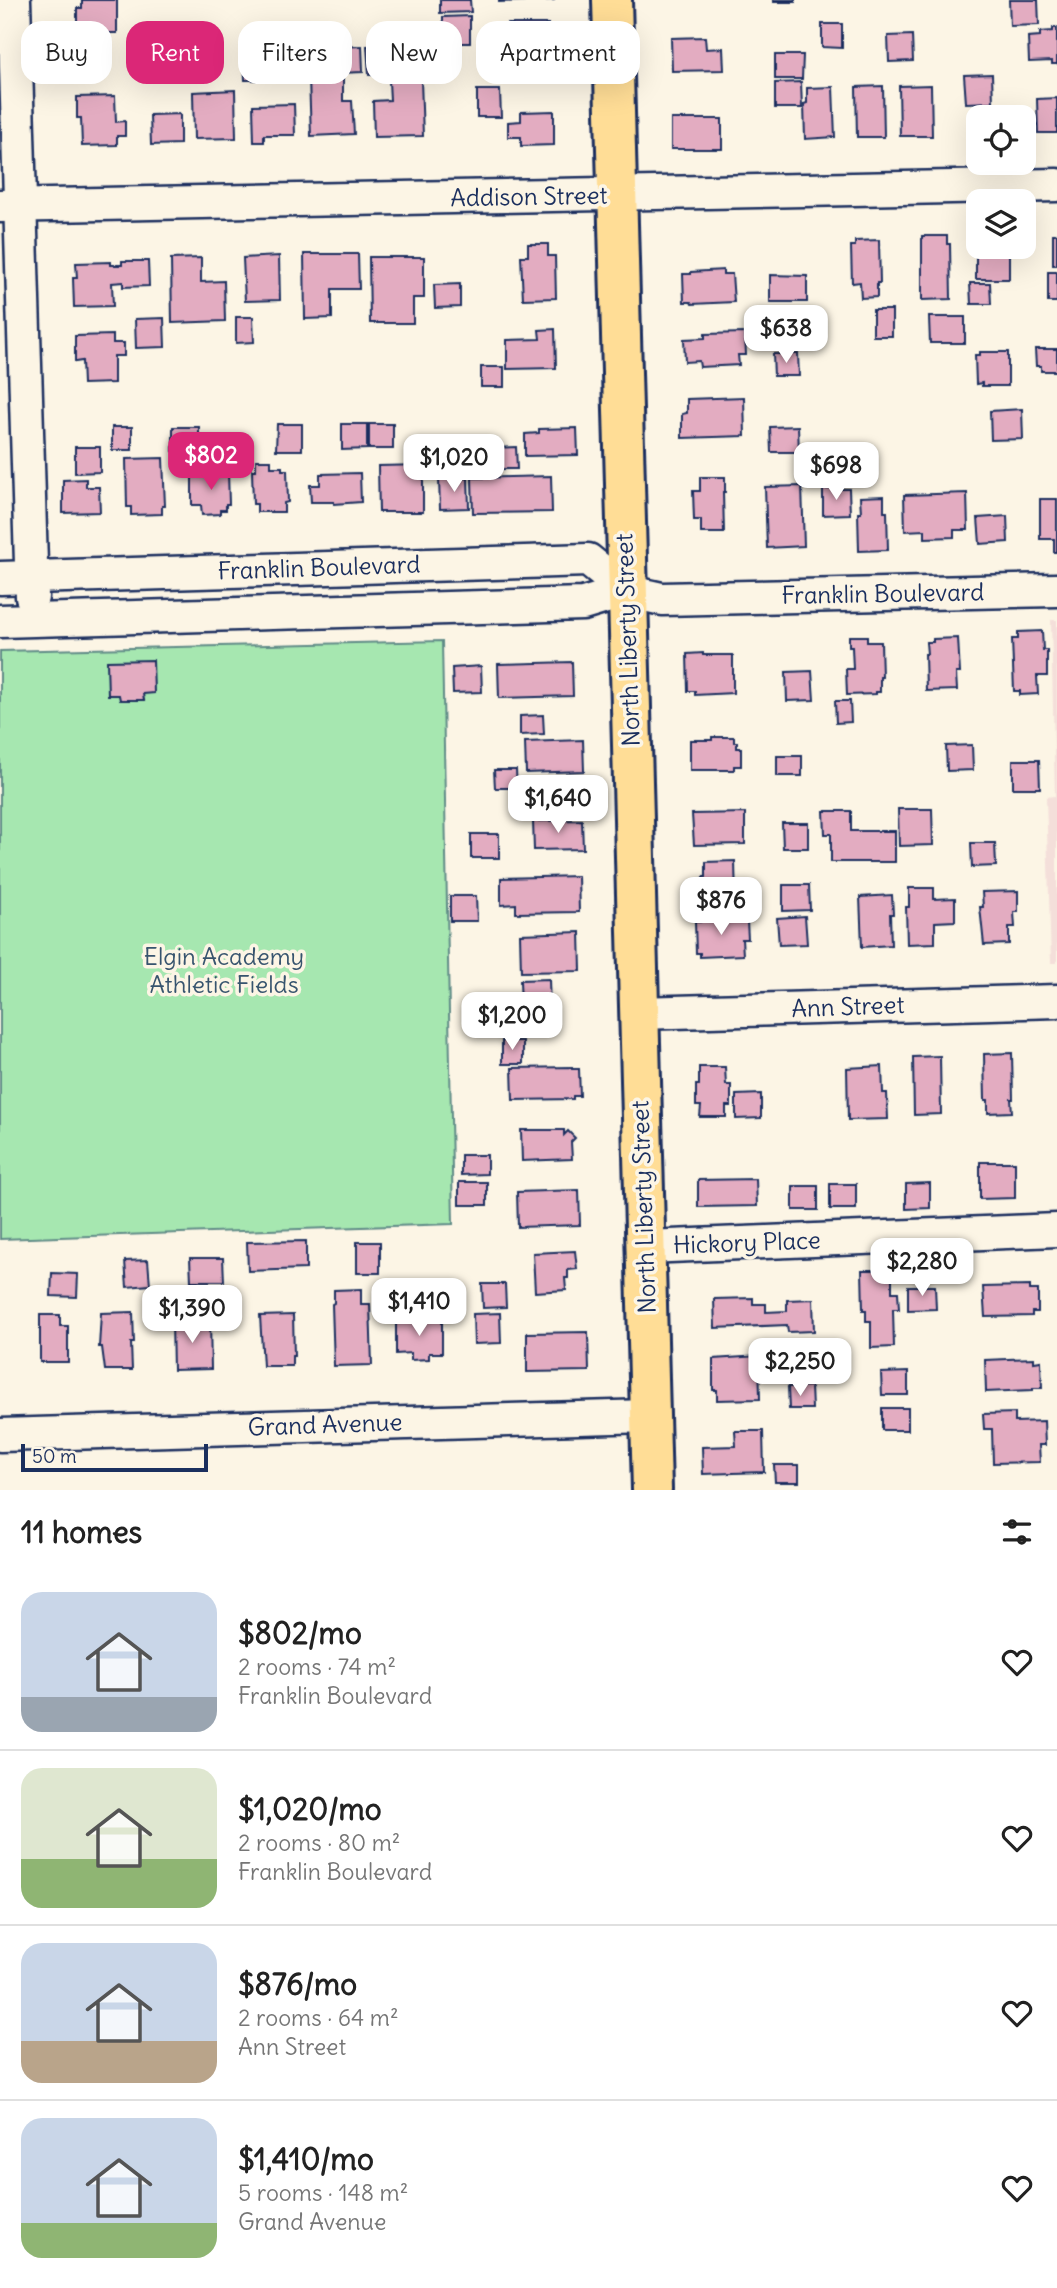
<!DOCTYPE html>
<meta charset="utf-8">
<style>
body{margin:0;font-family:Delius,sans-serif;background:#f2f2f2;color:#222;height:100vh;display:flex;flex-direction:column;font-size:26px;white-space:nowrap}
*{box-sizing:border-box;margin:0}
p{font-size:23px;color:#767676}
.icon{flex:none;width:38px;height:38px;fill:none;stroke:currentColor;stroke-width:2;stroke-linecap:round;stroke-linejoin:round}
.map{position:relative;height:1490px;overflow:hidden}
.side{display:flex;flex-direction:column;background:#fff;flex:1}
.side>*{flex:none}
.top-card{position:absolute;left:21px;top:21px;width:700px;height:63px;display:flex;gap:14px}
.buttons{position:absolute;left:966px;top:105px;display:grid;gap:14px}
.buttons a{display:grid;place-items:center;width:70px;height:70px;border-radius:14px;background:#fff;box-shadow:0 7px 28px #0002;font-size:35px}
.scale{position:absolute;left:21px;bottom:18px;width:187px;box-sizing:border-box;padding-left:7px;border:4px solid #1b2f5e;border-top:0;font-size:19px;line-height:24px;white-space:nowrap;color:#1b2f5e;-webkit-text-stroke:5px #fcf5e5;paint-order:stroke}
.price{position:absolute;translate:-50% -60px;padding:0 16px;border-radius:14px;background:#fff;color:#222;font-size:23px;line-height:46px;filter:drop-shadow(0 2px 4px #0008)}
.price::after{content:'';position:absolute;left:50%;top:42px;width:21px;height:16px;margin-left:-10px;background:inherit;clip-path:polygon(0 0,100% 0,50% 100%)}
.price.current{background:#db2777;color:#fff}
ul{padding:0;list-style:none}
li{display:flex;align-items:center;gap:21px;height:175px;padding:0 21px}
li+li{border-top:2px solid #e0e0e0}
li span{display:grid;place-items:center;flex:none;width:196px;height:140px;border-radius:21px;color:#555}
li>.icon{margin-inline-start:auto}
span .icon{width:84px;height:84px;fill:#fffc;stroke-width:1}
li b{font-size:30px}
h2{display:flex;justify-content:space-between;align-items:center;height:84px;padding:0 21px;font-size:30px}
.pill{padding:0 24px;border-radius:21px;background:#fff;box-shadow:0 7px 28px #0002;font-size:24px;line-height:63px}
.pill.current{background:#db2777;color:#fff}
.map>svg:first-child{display:block}
.built{fill:#f4dfda}
.green{fill:#a6e7b0;stroke:#608b87;stroke-width:2}
.building{fill:#e3acc1;stroke:#1b2f5e;stroke-width:2}
.lines{fill:none;stroke-linecap:round;stroke-linejoin:round}
.minor-casing{stroke:#1b2f5e;stroke-width:37}
.major-casing{stroke:#1b2f5e;stroke-width:44}
.minor{stroke:#fcf5e5;stroke-width:32}
.major{stroke:#ffdd96;stroke-width:38}
.labels{text-anchor:middle;stroke-width:7;stroke-linejoin:round;paint-order:stroke}
.street-label{font-size:24px;fill:#1b2f5e;stroke:#fcf5e5}
.park-label{font-size:24px;fill:#37546e;stroke:#fcf5e5}
</style>
<div class="map">
<svg width="1057" height="1490" viewBox="0 0 1057 1490">
<rect width="100%" height="100%" fill="#fcf5e5"/>
<filter id="ink" filterUnits="userSpaceOnUse"><feTurbulence type="fractalNoise" baseFrequency=".0143" numOctaves="2"/><feDisplacementMap in="SourceGraphic" scale="14" xChannelSelector="R" yChannelSelector="G"/><feConvolveMatrix kernelMatrix="1 2 1 2 8 2 1 2 1" color-interpolation-filters="sRGB"/></filter>
<g filter="url(#ink)">
<path class="built" d="M1051 620H1057V963H1051L1046 797 1055 796Z"/>
<path class="green" d="M442 641 453 1224 0 1239V651Z"/>
<g class="building">
<path d="M82 0H117V33H77V8H82Z"/>
<path d="M440 0H470L471 12 440 13Z"/>
<path d="M499 0H555L499 2Z"/>
<rect x="774" y="0" width="21" height="2"/>
<path d="M1009 0H1038L1039 25 1010 26Z"/>
<path d="M470 16V43H443V17Z"/>
<path d="M508 24H548V67H545V79H531V67H513V43H508Z"/>
<path d="M822 24H842V48L822 47Z"/>
<path d="M1053 28H1057V64H1052V61L1029 62 1028 37 1040 36V32L1053 31Z"/>
<path d="M912 35 913 61 889 62 888 36Z"/>
<path d="M705 37 706 49 723 48 724 70 672 71 671 38Z"/>
<path d="M389 45 390 74 369 75 367 46Z"/>
<path d="M362 46 363 72 340 73 338 47Z"/>
<path d="M775 55H803L802 79H775Z"/>
<path d="M244 56H262L263 80H245Z"/>
<path d="M992 74 993 102 966 103 964 75Z"/>
<path d="M343 77V101H352L354 134 311 136 309 78Z"/>
<path d="M421 80 423 136 374 137 373 101 390 100 389 81Z"/>
<path d="M801 82 802 108H775V83Z"/>
<path d="M931 85 932 136H900L899 86Z"/>
<path d="M883 86 884 137H857L856 87Z"/>
<path d="M833 87 835 137 805 139 804 104 807 103V88Z"/>
<path d="M235 90 236 138 194 139 193 92Z"/>
<path d="M477 90H500L501 117H477Z"/>
<path d="M115 96 116 122 125 121V136H117V145L82 146 81 118H77V97Z"/>
<path d="M1057 98V133H1038L1037 99Z"/>
<path d="M294 104 295 135H264V142H254L253 105Z"/>
<path d="M554 111V145L521 146V137H508V122L521 121V112Z"/>
<path d="M180 114V144L151 145 150 115Z"/>
<rect x="671" y="119" width="51" height="30"/>
<path d="M976 234H978V247H1009V279H976Z"/>
<rect x="1053" y="234" width="4" height="31"/>
<path d="M922 236H947V244H950L951 299 922 300Z"/>
<path d="M879 240 880 283H877V297L861 298 860 282 852 283 851 246H855V241Z"/>
<path d="M528 244H548V256H555L556 298 523 299 521 256H528Z"/>
<path d="M304 254H358L359 289H332V318L305 319Z"/>
<path d="M279 256 280 300 245 301 243 258Z"/>
<path d="M369 257H424V298H413V323H370Z"/>
<path d="M201 258V282L224 281 225 321 172 323 171 259Z"/>
<path d="M122 261H148L149 286 123 287V282L112 283 113 306 74 307 73 278H77L76 263 111 262V265H122Z"/>
<path d="M723 270V274H732L734 302 692 304 691 302H684L683 274H691V272Z"/>
<rect x="1048" y="272" width="9" height="30"/>
<path d="M770 275 807 276V302H770Z"/>
<path d="M970 283H990L991 304H971Z"/>
<path d="M460 284V307L435 308 434 285Z"/>
<rect x="873" y="310" width="19" height="26"/>
<path d="M236 317H253L254 342 236 343Z"/>
<path d="M929 317H965V343H930Z"/>
<path d="M164 318 165 347 136 348 135 319Z"/>
<path d="M555 329 556 368 507 369V340L540 339 539 330Z"/>
<path d="M745 333 746 355H738L739 365 700 367 699 361 685 362 684 339 705 338V334Z"/>
<path d="M113 335V343H124V356H114V383L83 384 82 361 75 362V336Z"/>
<path d="M1035 349H1057V371H1041V366H1036Z"/>
<path d="M980 352H1008V386H982V383L976 384 975 355H980Z"/>
<path d="M773 354H798L799 376H774Z"/>
<rect x="481" y="367" width="23" height="20"/>
<path d="M744 397 745 436 682 438V414L687 413V399Z"/>
<path d="M1022 409 1023 439 991 440 990 411Z"/>
<path d="M277 424H302V450H276Z"/>
<path d="M342 424H367V449L342 450Z"/>
<rect x="369" y="424" width="24" height="25"/>
<path d="M798 426 799 452H771L770 427Z"/>
<rect x="112" y="427" width="20" height="23"/>
<rect x="173" y="427" width="26" height="24"/>
<path d="M577 428 578 455 525 456V434L539 433V429Z"/>
<path d="M75 447H100V472L75 473Z"/>
<path d="M516 447 517 469H496L495 448Z"/>
<path d="M163 458 165 506H162V514L131 515V507H127L126 459Z"/>
<path d="M256 460H271V467H282V470H287L288 502 284 503V512H257V504H253L252 470H256Z"/>
<path d="M423 465V512H379L378 466Z"/>
<path d="M228 472 229 504H226V510H220V514L202 515 201 505H192V473Z"/>
<path d="M360 473 361 502 334 504V502H311L310 485H320V474Z"/>
<path d="M551 476 552 512 473 513 472 478Z"/>
<path d="M700 477H725V492H723L724 533H701V520H694L693 491H700Z"/>
<path d="M468 478 469 508 440 509 439 479Z"/>
<path d="M86 479V487H99L100 512 63 513V480Z"/>
<path d="M802 486 804 546 767 548 765 487Z"/>
<path d="M823 489H849L850 514 823 515Z"/>
<path d="M967 493 968 530H954V537L925 538V530L905 531 904 495Z"/>
<path d="M884 496V512H887L888 550 859 551 858 512H861L860 497Z"/>
<path d="M1040 499H1057V552H1054V539H1040Z"/>
<path d="M1007 516 1008 542 980 544 978 518Z"/>
<path d="M1042 631 1043 650H1047V676H1037L1038 694 1020 695V691H1014L1012 639H1018V632Z"/>
<path d="M849 636H867V642H881L882 677H880V692H876V694L847 695 846 669H853L852 647H849Z"/>
<path d="M958 638 960 673H956L957 690 926 691 925 654H927L926 642H933V639Z"/>
<path d="M703 653V655H733V693L695 695V691H688L687 654Z"/>
<path d="M153 660 154 693 143 694 144 700H120L119 695H108L107 661Z"/>
<path d="M572 662 573 696 499 698 498 664Z"/>
<path d="M481 666 482 692 453 693 452 668Z"/>
<path d="M812 671 814 700 787 701 786 672Z"/>
<path d="M835 701H850L851 722 836 723Z"/>
<path d="M543 715 544 734 520 735V716Z"/>
<path d="M712 737H734V742H737V748H741V766H734V770H690V740H712Z"/>
<path d="M583 740 584 771 526 773 525 742Z"/>
<path d="M972 745 973 770 947 771 946 746Z"/>
<rect x="777" y="756" width="25" height="20"/>
<path d="M1013 760H1039L1040 788H1013Z"/>
<path d="M494 770H516L517 788H495Z"/>
<path d="M898 809H932L933 845 899 846Z"/>
<path d="M824 811H851V831H895V862H831V834H825Z"/>
<path d="M745 813V844L694 845 692 814Z"/>
<path d="M582 820 583 849 534 850 533 821Z"/>
<path d="M782 823H808V848H783Z"/>
<rect x="471" y="834" width="28" height="24"/>
<path d="M971 843H995L996 866 972 867Z"/>
<path d="M735 861 736 900 704 901 703 877H706V862Z"/>
<path d="M578 876 579 912 516 913V904L501 905V878Z"/>
<path d="M783 885H809L810 910 783 911Z"/>
<path d="M909 888H934V899L955 898V921L935 922V943L907 944 906 907H909Z"/>
<path d="M1018 891V912H1014L1015 927H1009V944L984 945 980 907H983L982 892Z"/>
<path d="M892 895 893 914H890L891 945 862 947 860 897Z"/>
<path d="M450 896H476L477 921H450Z"/>
<path d="M805 916 807 944 779 945 777 918Z"/>
<path d="M741 917V922L747 921 748 939H742L743 955 700 957V953H696L695 922H700L699 919Z"/>
<path d="M580 932 581 971 521 972 520 934Z"/>
<path d="M549 979 550 1008 521 1009 520 980Z"/>
<rect x="502" y="1041" width="21" height="23"/>
<path d="M1012 1053 1013 1099H1011L1012 1112 988 1113V1100H985L984 1054Z"/>
<path d="M940 1056 941 1114 914 1115 913 1057Z"/>
<path d="M882 1066 883 1093H887L888 1119 848 1120 847 1068Z"/>
<path d="M572 1067V1069H579L580 1096H573V1099L513 1100 512 1068Z"/>
<path d="M699 1067H725L726 1085H731V1106H726V1117H700L701 1106H696V1085H699Z"/>
<path d="M761 1094V1118L736 1119V1095Z"/>
<path d="M521 1130H564V1135L568 1131 575 1138 571 1142 572 1159 522 1161Z"/>
<path d="M461 1155H487V1174L461 1175Z"/>
<path d="M980 1162H1015V1198L980 1199Z"/>
<path d="M756 1179 757 1206 698 1207V1180Z"/>
<rect x="459" y="1182" width="28" height="23"/>
<path d="M930 1183V1208L906 1209V1184Z"/>
<rect x="830" y="1184" width="26" height="25"/>
<rect x="793" y="1186" width="25" height="24"/>
<path d="M579 1190 580 1225 518 1227 517 1192Z"/>
<path d="M306 1241V1269L248 1271 247 1242Z"/>
<rect x="357" y="1242" width="23" height="31"/>
<path d="M575 1251 577 1269 568 1270V1278H565L566 1290 535 1292 533 1253Z"/>
<path d="M190 1258H223L224 1281H191Z"/>
<path d="M148 1260 150 1285 127 1287 125 1261Z"/>
<path d="M862 1270H892V1292H898L899 1309H893L894 1347 871 1348V1321H866V1310H863Z"/>
<path d="M52 1273 78 1274 77 1297 51 1296Z"/>
<path d="M482 1284H505L506 1307 483 1308Z"/>
<path d="M908 1286H935L936 1309 908 1310Z"/>
<path d="M1030 1286V1290H1038V1312H1032V1316L985 1317 983 1287Z"/>
<path d="M361 1289V1304H370L372 1365 334 1366 332 1304 334 1303V1290Z"/>
<rect x="438" y="1292" width="16" height="26"/>
<path d="M753 1298V1304H766V1312L787 1311V1300L813 1299 814 1331 788 1332 787 1325 715 1328 714 1299Z"/>
<path d="M133 1312 134 1343H131L132 1370H105L102 1347H99L101 1313Z"/>
<path d="M500 1313 501 1343 474 1344 473 1314Z"/>
<path d="M40 1315H60V1326H68V1362H40Z"/>
<path d="M293 1315 294 1356H292V1366H263L260 1316Z"/>
<path d="M210 1320 211 1369 173 1370 172 1321Z"/>
<path d="M396 1321H442V1353H429V1359L411 1360V1353L396 1354Z"/>
<path d="M588 1332 589 1371 527 1372V1333Z"/>
<path d="M759 1356 760 1399 717 1400V1390H713V1359Z"/>
<path d="M1034 1358V1362L1041 1361 1042 1388H1033V1390L986 1392 985 1360Z"/>
<path d="M908 1372V1395H882L881 1373Z"/>
<path d="M811 1386 812 1409H789L788 1387Z"/>
<rect x="882" y="1408" width="26" height="22"/>
<path d="M1015 1413V1422L1044 1421 1045 1445H1039L1040 1462 993 1463 992 1429H984L983 1414Z"/>
<path d="M735 1431H763L764 1472 703 1474 702 1447 736 1446Z"/>
<path d="M774 1465H799V1482H775Z"/>
</g>
<g class="lines">
<defs>
<g id="minor">
<path d="M14 0 32 597"/>
<path d="M0 206 1057 185"/>
<path d="M0 578 588 560 626 591 662 599 1057 590"/>
<path d="M0 621 583 604 626 591"/>
<path d="M638 1013 1057 1001"/>
<path d="M646 1247 1057 1230"/>
<path d="M0 1435 649 1416"/>
</g>
<path id="major" d="M612 0 652 1490"/>
</defs>
<use href="#minor" class="minor-casing"/>
<use href="#major" class="major-casing"/>
<use href="#minor" class="minor"/>
<use href="#major" class="major"/>
</g>
</g>
<g class="labels">
<g class="street-label">
<text transform="translate(529 197) rotate(-1)" y="8">Addison Street</text>
<text transform="translate(319 568) rotate(-2)" y="8">Franklin Boulevard</text>
<text transform="translate(883 594) rotate(-1)" y="8">Franklin Boulevard</text>
<text transform="translate(628 640) rotate(-92)" y="8">North Liberty Street</text>
<text transform="translate(848 1007) rotate(-2)" y="8">Ann Street</text>
<text transform="translate(644 1207) rotate(-92)" y="8">North Liberty Street</text>
<text transform="translate(747 1243) rotate(-2)" y="8">Hickory Place</text>
<text transform="translate(325 1425) rotate(-2)" y="8">Grand Avenue</text>
</g>
<g class="park-label">
<text x="224" y="965">Elgin Academy<tspan x="224" dy="28">Athletic Fields</tspan></text>
</g>
</g>
</svg>
<div class="buttons">
<a><svg class="icon" aria-label="locate" viewBox="0 0 24 24"><circle cx="12" cy="12" r="6"/><path d="M12 2v4M12 18v4M2 12h4M18 12h4"/></svg></a>
<a><svg class="icon" aria-label="layers" viewBox="0 0 24 24"><path d="M12 4l9 5-9 5-9-5zM3 14l9 5 9-5"/></svg></a>
</div>
<div class="scale">50 m</div>
<b class="price" style="left:786px;top:365px">$638</b>
<b class="price current" style="left:211px;top:492px">$802</b>
<b class="price" style="left:454px;top:494px">$1,020</b>
<b class="price" style="left:836px;top:502px">$698</b>
<b class="price" style="left:558px;top:835px">$1,640</b>
<b class="price" style="left:721px;top:937px">$876</b>
<b class="price" style="left:512px;top:1052px">$1,200</b>
<b class="price" style="left:922px;top:1298px">$2,280</b>
<b class="price" style="left:419px;top:1338px">$1,410</b>
<b class="price" style="left:192px;top:1345px">$1,390</b>
<b class="price" style="left:800px;top:1398px">$2,250</b>
<div class="top-card">
<a class="pill">Buy</a>
<a class="pill current">Rent</a>
<a class="pill">Filters</a>
<a class="pill">New</a>
<a class="pill">Apartment</a>
</div>
</div>
<section class="side">
<h2>11 homes<svg class="icon" aria-label="filters" viewBox="0 0 24 24"><path d="M4 7h16M4 17h16"/><circle cx="9" cy="7" r="2"/><circle cx="15" cy="17" r="2"/></svg></h2>
<ul>
<li><span style="background:linear-gradient(#c9d6e8 75%,#9aa5b1 0)"><svg class="icon" aria-label="home" viewBox="0 0 24 24"><path d="M3 11l9-7 9 7M6 9v11h12V9"/></svg></span><div><b>$802/mo</b><p>2 rooms · 74 m²</p><p>Franklin Boulevard</p></div><svg class="icon" aria-label="heart" viewBox="0 0 24 24"><path d="M12 20l-8-8c-3-5 5-10 8-4 3-6 11-1 8 4z"/></svg></li>
<li><span style="background:linear-gradient(#dfe7d0 65%,#8fb573 0)"><svg class="icon" aria-label="home" viewBox="0 0 24 24"><path d="M3 11l9-7 9 7M6 9v11h12V9"/></svg></span><div><b>$1,020/mo</b><p>2 rooms · 80 m²</p><p>Franklin Boulevard</p></div><svg class="icon" aria-label="heart" viewBox="0 0 24 24"><path d="M12 20l-8-8c-3-5 5-10 8-4 3-6 11-1 8 4z"/></svg></li>
<li><span style="background:linear-gradient(#c9d6e8 70%,#b9a48a 0)"><svg class="icon" aria-label="home" viewBox="0 0 24 24"><path d="M3 11l9-7 9 7M6 9v11h12V9"/></svg></span><div><b>$876/mo</b><p>2 rooms · 64 m²</p><p>Ann Street</p></div><svg class="icon" aria-label="heart" viewBox="0 0 24 24"><path d="M12 20l-8-8c-3-5 5-10 8-4 3-6 11-1 8 4z"/></svg></li>
<li><span style="background:linear-gradient(#c9d6e8 75%,#8fb573 0)"><svg class="icon" aria-label="home" viewBox="0 0 24 24"><path d="M3 11l9-7 9 7M6 9v11h12V9"/></svg></span><div><b>$1,410/mo</b><p>5 rooms · 148 m²</p><p>Grand Avenue</p></div><svg class="icon" aria-label="heart" viewBox="0 0 24 24"><path d="M12 20l-8-8c-3-5 5-10 8-4 3-6 11-1 8 4z"/></svg></li>
</ul>
</section>
